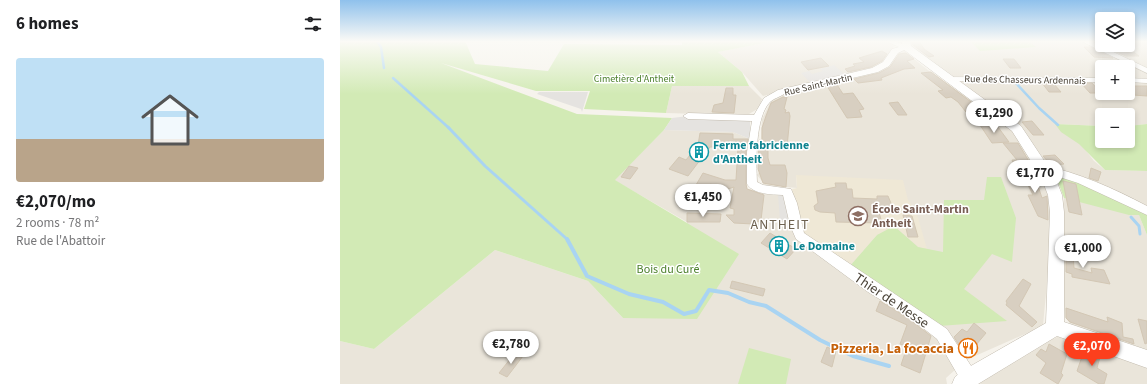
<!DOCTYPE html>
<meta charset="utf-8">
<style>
body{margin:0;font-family:"Source Sans 3",sans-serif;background:#f6f6f6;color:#202124;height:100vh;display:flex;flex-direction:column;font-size:15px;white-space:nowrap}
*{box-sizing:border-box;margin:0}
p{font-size:13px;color:#757577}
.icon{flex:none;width:22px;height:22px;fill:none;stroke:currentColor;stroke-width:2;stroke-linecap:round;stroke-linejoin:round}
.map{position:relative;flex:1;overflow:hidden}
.details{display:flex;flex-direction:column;background:#fff;width:340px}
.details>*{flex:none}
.buttons{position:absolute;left:755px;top:12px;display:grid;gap:8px}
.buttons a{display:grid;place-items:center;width:40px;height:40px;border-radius:4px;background:#fff;box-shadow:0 2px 6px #0003;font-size:20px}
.price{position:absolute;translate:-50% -34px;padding:0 9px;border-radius:14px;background:#fff;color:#222;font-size:13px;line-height:26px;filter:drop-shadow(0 1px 2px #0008)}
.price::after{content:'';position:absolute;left:50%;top:24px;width:12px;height:9px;margin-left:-6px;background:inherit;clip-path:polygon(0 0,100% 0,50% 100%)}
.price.selected{background:#fc3f1d;color:#fff}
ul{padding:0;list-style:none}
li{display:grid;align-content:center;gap:8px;height:212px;padding:0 16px}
li span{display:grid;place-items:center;height:124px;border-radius:4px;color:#555}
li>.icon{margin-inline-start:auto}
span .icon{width:72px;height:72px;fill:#fffc;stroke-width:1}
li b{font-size:17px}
h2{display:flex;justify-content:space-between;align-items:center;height:48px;padding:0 16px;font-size:17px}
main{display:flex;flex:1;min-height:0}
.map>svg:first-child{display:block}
.residential{fill:#eae5da}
.education{fill:#efe8d6}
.green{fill:#d2eab5}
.parking{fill:#e5e3e0}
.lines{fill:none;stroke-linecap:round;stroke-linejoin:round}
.stream-far2{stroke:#a9d4f2;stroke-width:2.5}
.stream-far1{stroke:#a9d4f2;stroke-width:3}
.stream{stroke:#a9d4f2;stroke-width:4}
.building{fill:#d8cfc1;stroke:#d3c7b4}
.minor-casing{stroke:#c2bbae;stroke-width:1}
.tertiary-casing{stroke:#c2bbae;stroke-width:1}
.minor{fill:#fff;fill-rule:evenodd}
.tertiary{fill:#fff;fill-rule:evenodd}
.labels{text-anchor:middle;stroke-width:3;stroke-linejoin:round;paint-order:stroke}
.far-park-label{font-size:10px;fill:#4a7f2a;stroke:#fff}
.far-street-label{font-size:10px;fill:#4b4439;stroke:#fff}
.culture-label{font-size:12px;font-weight:bold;fill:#0d838f;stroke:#fff;text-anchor:start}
.education-label{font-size:12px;font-weight:bold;fill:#785e54;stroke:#fff;text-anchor:start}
.park-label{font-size:12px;fill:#4a7f2a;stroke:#fff}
.quarter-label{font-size:14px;letter-spacing:1px;fill:#6e6250;stroke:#fff}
.near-street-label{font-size:14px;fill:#4b4439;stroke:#fff}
.near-food-label{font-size:14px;font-weight:bold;fill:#c56008;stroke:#fff;text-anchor:end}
</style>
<main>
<section class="details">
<h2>6 homes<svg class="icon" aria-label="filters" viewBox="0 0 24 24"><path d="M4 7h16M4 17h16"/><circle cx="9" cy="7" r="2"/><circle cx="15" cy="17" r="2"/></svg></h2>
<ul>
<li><span style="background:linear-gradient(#bfe0f5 65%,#b9a48a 0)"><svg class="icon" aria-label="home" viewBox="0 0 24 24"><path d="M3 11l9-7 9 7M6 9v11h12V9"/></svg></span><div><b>€2,070/mo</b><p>2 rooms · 78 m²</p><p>Rue de l'Abattoir</p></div></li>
</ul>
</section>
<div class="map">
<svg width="807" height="384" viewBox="0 0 807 384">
<rect width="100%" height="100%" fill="#f6f3ec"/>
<g class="residential">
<path d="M435 41H545L555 45 544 62 533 69 423 96 402 72 378 52Z"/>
<path d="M570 41H743L807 72V78H788V67H762V78L612 76 571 46Z"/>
<path d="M748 41H762V45H788V41H807V68Z"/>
<path d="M562 49 589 71 653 115 671 130 683 142 707 184 713 216 703 326 626 360 606 378 607 384H0V341L34 349 155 250 248 281 283 318 347 222 274 180 324 130 393 132 410 139 407 189 435 192 449 199 510 265 537 235 456 175 457 188 425 185 417 175 419 172 422 119 433 97 537 72Z"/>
<path d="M615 81 762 82V93H788V83H807V124L788 126V115H762V126L716 124 741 144 754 161 765 170 807 171V210L708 166 683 129Z"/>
<path d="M332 86H409L422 99 419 108 409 114 393 115 326 113Z"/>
<path d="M724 198 788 209 799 215 807 235V354L732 327 725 317 719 250Z"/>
<path d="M720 336 807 366V384H636L700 344Z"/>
</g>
<path class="education" d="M456 175 563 180 568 200 576 211 587 249 578 247 554 226 537 235 510 266 463 233 458 221 452 189 457 188Z"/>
<g class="green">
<path d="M0 41H125L135 64 208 71 224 44 342 45V41H435L378 52 402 72 409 86H332L326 113 244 109 250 91H196L101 63 237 114 332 118 324 130 275 180 399 254 357 319 283 318 248 281 155 250 34 349 0 341Z"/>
<path d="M630 41H688L696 47 640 51Z"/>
<path d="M715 124 762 126V141H788V126L807 124V171L765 170 739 144 721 132Z"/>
<path d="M715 174 730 178 807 214V235L799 215H789L724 198Z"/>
<path d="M647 177H661L676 218 672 262 652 254 624 289 667 321 599 326 510 266 537 235 554 226 578 247 603 252 604 200H644Z"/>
<path d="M409 348 451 359 446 384H398Z"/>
</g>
<g class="parking">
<path d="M494 65 505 75 471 83 461 73 469 71 472 74 483 71 480 69Z"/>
<path d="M199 92H248L242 112 241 109 197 94Z"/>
<path d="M348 116 410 119V139L393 132 324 130 332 118Z"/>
<path d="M438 195H446L451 222 440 221Z"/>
</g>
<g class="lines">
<g class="stream-far2">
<path d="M37 41 41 47 44 68"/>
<path d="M53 78 109 128"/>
<path d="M675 82 699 108 718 125"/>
</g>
<g class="stream-far1">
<path d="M108 127 145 166 228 240"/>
<path d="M791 217 799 226 800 234"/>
</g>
<path class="stream" d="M227 239 247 276 289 294 323 302 344 314 356 311 369 290 388 293 409 302 426 306 480 340 513 356 549 366"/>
</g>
<g class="building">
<path d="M571 41H579L584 49 594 56 589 57 573 45Z"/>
<path d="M768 45H784L799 56H786L767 48H771Z"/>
<path d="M744 47H751L773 58 754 57Z"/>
<path d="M542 51 547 54 542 61 531 67 508 72 505 69 515 66 513 64 524 62 519 58Z"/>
<path d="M566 53 574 59 567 61 575 68 564 69 541 78 542 80 518 83 514 79 539 73 550 67 559 54Z"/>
<path d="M481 58 489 66 468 70 461 62Z"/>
<path d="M663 59H674L681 68H670Z"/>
<path d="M591 72 646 113 630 117 618 102 611 97 606 98 598 91 603 90 581 73Z"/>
<path d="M496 83 503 94 513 93 524 109 519 110 522 117 507 118 487 86Z"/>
<path d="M702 83H713L721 92H709Z"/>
<path d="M741 83H752L761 93H750Z"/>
<path d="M788 86H807V96L793 95 788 91Z"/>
<path d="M386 88H393V95H396L394 113 372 112 374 105 383 103Z"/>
<path d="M443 97H447L444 109 446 110 445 113 449 112 450 116 447 147 428 146V158L430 165H445L447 173 446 187 423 183 418 169 419 140H422V128L426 116 431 103Z"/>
<path d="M558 102 567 115H558L549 103Z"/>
<path d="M692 121 704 135H693L682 122Z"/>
<path d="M655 124 658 127 669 142 652 143 640 125Z"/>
<path d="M360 133 393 134V139H408L406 152V184L407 189 424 195 421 220 413 224 394 223 386 215H394V209L390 208 394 187 388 189 370 184 369 188 356 185 363 173 385 180H396L398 147H370L348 176 329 169 339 157 346 160 358 145Z"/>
<path d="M663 143H678L693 168 676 170 672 160H677Z"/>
<path d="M715 155 724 164 711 165 703 156Z"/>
<path d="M289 166 298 168 290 179 281 177Z"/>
<path d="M751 168 761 172 758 181 749 178Z"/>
<path d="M674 170 698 175 699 180H696L702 198 707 196 708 220 698 216 688 195H693L685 179H678Z"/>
<path d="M723 181 736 184 742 215 729 212Z"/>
<path d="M495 183H506L507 189H512L513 198 537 199V196H548L553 208 538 209 542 223 496 222 495 213 480 212 475 210 474 206 478 203 476 191 496 187Z"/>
<path d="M347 213 381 214 380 222H347Z"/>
<path d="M563 215 572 216 578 237H568Z"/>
<path d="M430 233 456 249 447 259 421 243Z"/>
<path d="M738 237 758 239 759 241 769 243V245L742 248Z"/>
<path d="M726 240 732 242 734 268 752 273 751 268 764 270 770 284 732 277V274L726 272Z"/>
<path d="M683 279 691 284 679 306 697 322 692 327 666 305 667 303 666 301Z"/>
<path d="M392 281 425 289 423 296 390 288Z"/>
<path d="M540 301 568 318 591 336 580 373 561 365 567 347 560 344 567 325 536 311Z"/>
<path d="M726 308 768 322 767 317 782 323 783 337 793 339 794 344 730 322 726 318Z"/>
<path d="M798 319 807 321V343L805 344Z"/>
<path d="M634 323 646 333 636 345 637 346 628 354 622 350 614 337 622 329 627 332Z"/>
<path d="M709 344 727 354 721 373 723 375 718 384 700 373 706 363 696 355 701 349 706 352Z"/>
<path d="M487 347 496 351 492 367 481 362Z"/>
<path d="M745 348 761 353 757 368 767 374 764 384H759L737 371Z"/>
<path d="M175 353 183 356 167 377 159 373Z"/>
</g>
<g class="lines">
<defs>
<g id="minor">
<path d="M546 41H555L570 47 558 53 549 66 538 72 444 94C440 97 434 98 430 102 415 117 416 162 417 182L423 185 451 189 457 203 464 233 607 329 635 372 637 378 633 384H623L597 339 569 317 528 292 456 239 450 225 443 195C432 194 414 195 407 184V152L412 121 348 119 343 116 348 113 414 115 424 98 438 90 532 68 543 62 552 49 559 47Z"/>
<path d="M741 41H750L807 68V73Z"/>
<path d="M606 77 762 78V82L609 81 605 79Z"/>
<path d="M788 78 807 79V83L788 82Z"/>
<path d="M702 165C739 173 773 188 807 206V215L738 183 698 170 697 168 698 166Z"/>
</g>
<path id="tertiary" d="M562 41H570L571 46 681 126 715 177 722 195 724 212V322L807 350V368L717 336 638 384H612L615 377 622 371 706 323 710 212 708 195 701 177 672 131 563 49Z"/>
</defs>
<use href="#minor" class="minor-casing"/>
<use href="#tertiary" class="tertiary-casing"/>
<use href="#minor" class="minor"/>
<use href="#tertiary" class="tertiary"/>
</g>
<linearGradient id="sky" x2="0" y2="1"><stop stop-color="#8fc1ec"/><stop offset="0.44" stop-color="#fbfaf6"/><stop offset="1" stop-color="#fbfaf6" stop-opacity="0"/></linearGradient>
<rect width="807" height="94" fill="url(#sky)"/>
<defs>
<symbol id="building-ring" viewBox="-11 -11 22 22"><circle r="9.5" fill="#fff" stroke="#0f9aa8" stroke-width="1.5"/><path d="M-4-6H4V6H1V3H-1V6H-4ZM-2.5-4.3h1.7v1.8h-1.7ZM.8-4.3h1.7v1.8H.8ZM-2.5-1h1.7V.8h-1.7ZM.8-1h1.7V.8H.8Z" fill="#0f9aa8"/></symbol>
<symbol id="school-ring" viewBox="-11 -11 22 22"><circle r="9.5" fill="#fff" stroke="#8d6e63" stroke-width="1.5"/><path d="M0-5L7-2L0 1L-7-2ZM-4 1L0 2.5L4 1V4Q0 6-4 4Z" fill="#8d6e63"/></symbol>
<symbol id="restaurant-ring" viewBox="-11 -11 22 22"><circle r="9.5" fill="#fff" stroke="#e8710a" stroke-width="1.5"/><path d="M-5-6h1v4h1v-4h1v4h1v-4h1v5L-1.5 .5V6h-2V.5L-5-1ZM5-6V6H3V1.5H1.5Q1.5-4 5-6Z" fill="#e8710a"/></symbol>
</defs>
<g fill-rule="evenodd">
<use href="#building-ring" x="348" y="141" width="22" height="22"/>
<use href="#school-ring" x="507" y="205" width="22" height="22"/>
<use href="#building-ring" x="428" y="235" width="22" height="22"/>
<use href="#restaurant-ring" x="617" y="337" width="22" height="22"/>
</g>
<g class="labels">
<g class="far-park-label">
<text x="294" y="82">Cimetière d'Antheit</text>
</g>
<g class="far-street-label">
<text transform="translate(685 79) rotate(1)" y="4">Rue des Chasseurs Ardennais</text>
<text transform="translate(478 84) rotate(-13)" y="4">Rue Saint-Martin</text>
</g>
<g class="culture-label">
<text x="373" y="149">Ferme fabricienne<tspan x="373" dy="14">d'Antheit</tspan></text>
<text x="453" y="250">Le Domaine</text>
</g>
<g class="education-label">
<text x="532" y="213">École Saint-Martin<tspan x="532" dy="14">Antheit</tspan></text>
</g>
<g class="park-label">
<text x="328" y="273">Bois du Curé</text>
</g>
<g class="quarter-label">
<text x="440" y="229">ANTHEIT</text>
</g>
<g class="near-street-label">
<text transform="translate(552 300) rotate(34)" y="5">Thier de Messe</text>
</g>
<g class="near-food-label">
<text x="614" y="353">Pizzeria, La focaccia</text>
</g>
</g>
</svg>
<div class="buttons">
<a><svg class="icon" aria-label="layers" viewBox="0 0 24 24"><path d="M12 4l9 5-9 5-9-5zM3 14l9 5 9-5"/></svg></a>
<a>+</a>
<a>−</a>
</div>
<b class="price" style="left:654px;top:134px">€1,290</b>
<b class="price" style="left:695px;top:194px">€1,770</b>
<b class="price" style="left:363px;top:218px">€1,450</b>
<b class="price" style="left:743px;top:269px">€1,000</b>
<b class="price" style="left:171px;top:365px">€2,780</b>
<b class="price selected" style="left:752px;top:367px">€2,070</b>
</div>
</main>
